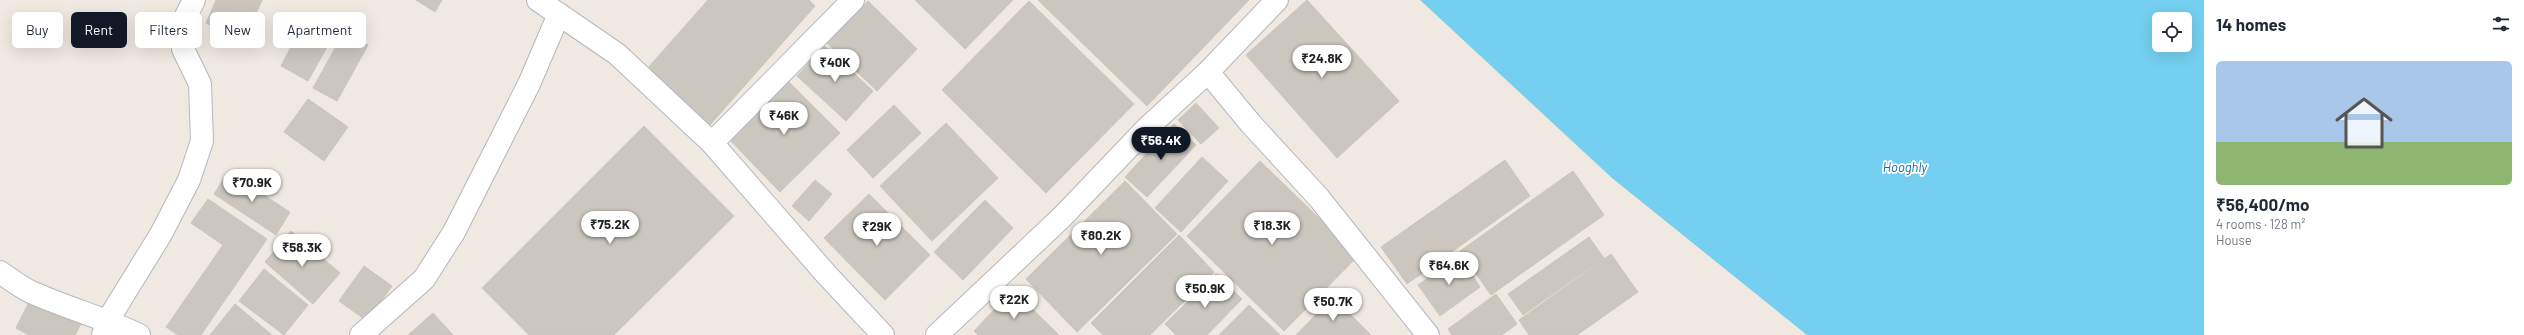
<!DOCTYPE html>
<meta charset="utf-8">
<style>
body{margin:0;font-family:Barlow,sans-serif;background:#f2f2f3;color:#1f2937;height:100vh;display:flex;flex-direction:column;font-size:15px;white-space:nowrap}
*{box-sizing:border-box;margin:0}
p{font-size:13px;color:#747a83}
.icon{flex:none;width:22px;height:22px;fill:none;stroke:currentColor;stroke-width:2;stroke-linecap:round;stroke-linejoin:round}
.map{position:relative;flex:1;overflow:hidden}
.details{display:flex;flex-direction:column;background:#fff;width:320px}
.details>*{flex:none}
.hud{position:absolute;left:12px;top:12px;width:380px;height:36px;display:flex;gap:8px}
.buttons{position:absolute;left:2152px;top:12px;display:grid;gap:8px}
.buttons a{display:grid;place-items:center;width:40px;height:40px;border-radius:6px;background:#fff;box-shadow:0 4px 16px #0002;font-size:20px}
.price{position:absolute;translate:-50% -34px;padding:0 9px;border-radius:14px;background:#fff;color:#222;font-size:13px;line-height:26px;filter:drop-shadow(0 1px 2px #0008)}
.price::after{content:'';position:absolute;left:50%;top:24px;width:12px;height:9px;margin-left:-6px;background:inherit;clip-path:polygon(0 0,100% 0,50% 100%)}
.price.selected{background:#111827;color:#fff}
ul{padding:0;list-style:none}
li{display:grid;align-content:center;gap:8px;height:212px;padding:0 12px}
li span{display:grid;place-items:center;height:124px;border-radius:6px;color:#555}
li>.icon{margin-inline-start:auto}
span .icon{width:72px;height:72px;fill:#fffc;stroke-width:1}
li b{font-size:17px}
h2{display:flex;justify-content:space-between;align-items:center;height:48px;padding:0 12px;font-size:17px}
.tag{padding:0 14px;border-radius:6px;background:#fff;box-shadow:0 4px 16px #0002;font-size:14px;line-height:36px}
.tag.selected{background:#111827;color:#fff}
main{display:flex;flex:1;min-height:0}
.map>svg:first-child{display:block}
.water{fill:#75cff0;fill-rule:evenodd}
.building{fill:#cbc7bf;stroke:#cbc5ba}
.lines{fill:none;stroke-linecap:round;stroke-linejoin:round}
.minor-casing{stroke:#b4b7c1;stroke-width:24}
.minor{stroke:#fff;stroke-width:22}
.labels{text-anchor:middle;stroke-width:3.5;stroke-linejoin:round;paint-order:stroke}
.water-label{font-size:13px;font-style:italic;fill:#0d6fa3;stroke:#fff}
</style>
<main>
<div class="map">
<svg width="2204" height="335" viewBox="0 0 2204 335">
<rect width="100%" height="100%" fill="#efe9e1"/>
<path class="water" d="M1420 0H2204V335H1807L1612 178ZM2159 19H2185V45H2159Z"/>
<g class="building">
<path d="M216 0H262L244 41 206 23Z"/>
<path d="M416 0H442L435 12Z"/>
<path d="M708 0H809L815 6 709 126 646 70Z"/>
<path d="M915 0H1013L965 49Z"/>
<path d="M1038 0H1249L1147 106Z"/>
<path d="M1307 0 1399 101 1337 158 1246 55Z"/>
<path d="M868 1 917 49 877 91 827 43Z"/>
<path d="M1029 1 1134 104 1046 193 942 90Z"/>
<path d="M308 14 337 29 308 81 281 66Z"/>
<path d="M344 32 368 45 337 101 313 88Z"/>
<path d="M825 46 873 91 846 121 797 76Z"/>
<path d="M787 80 840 133 780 192 728 138Z"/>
<path d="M308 99 348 127 324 161 284 132Z"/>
<path d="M1196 103 1219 128 1201 144 1178 120Z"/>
<path d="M894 105 921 133 873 178 847 150Z"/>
<path d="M946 123 998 178 932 241 880 186Z"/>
<path d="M1174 124 1196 145 1147 197 1125 177Z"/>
<path d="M644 126 734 216 614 335H529L482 288Z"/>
<path d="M1202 157 1228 181 1181 232 1155 208Z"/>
<path d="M1505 160 1530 196 1407 284 1381 247Z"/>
<path d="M1260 161 1358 256 1284 331 1187 236Z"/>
<path d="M1573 171 1604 215 1491 295 1460 251Z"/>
<path d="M228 172 290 212 276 235 214 194Z"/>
<path d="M815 180 832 194 809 221 792 206Z"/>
<path d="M1125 181 1177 234 1077 332 1026 279Z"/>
<path d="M869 194 930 255 885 300 824 238Z"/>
<path d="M208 199 267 239 201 335H178L166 327 223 245 191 223Z"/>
<path d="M985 200 1013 228 963 280 934 252Z"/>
<path d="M291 231 340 273 313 304 265 262Z"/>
<path d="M1179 235 1214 272 1150 335H1103L1091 323Z"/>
<path d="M1589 237 1604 258 1523 315 1508 294Z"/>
<path d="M1611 254 1638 292 1577 335H1529L1519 320Z"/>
<path d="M1460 256 1480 287 1440 316 1418 285Z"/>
<path d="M364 266 392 286 367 321 339 301Z"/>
<path d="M264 269 308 305 284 335 239 301Z"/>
<path d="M1216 274 1242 299 1207 335H1176L1165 324Z"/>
<path d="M1013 290 1059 335H978L974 331Z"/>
<path d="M1496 294 1517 324 1502 335H1452L1448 329Z"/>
<path d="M1333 297 1371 335H1296Z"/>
<path d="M31 298 81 324 75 335H29L16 328Z"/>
<path d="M235 304 272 335H210Z"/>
<path d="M1249 305 1280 335H1219Z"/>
<path d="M433 313 453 335H408Z"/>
</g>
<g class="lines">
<defs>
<g id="minor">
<path d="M538 0 617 54 712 143 826 274 883 335"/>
<path d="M1277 0 1208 72 1251 124 1319 198 1428 335"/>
<path d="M712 143 853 0"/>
<path d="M0 272C10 279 20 287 31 292 67 308 104 318 139 335"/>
<path d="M103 335 108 320 161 234 189 180 202 141 200 84 183 49 185 18 194 0"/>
<path d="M361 335 424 279 454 232 529 84 559 14"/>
<path d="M937 335 1062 217 1147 128 1208 72"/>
</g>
</defs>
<use href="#minor" class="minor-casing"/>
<use href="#minor" class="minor"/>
</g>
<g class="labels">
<g class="water-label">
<text x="1905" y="172">Hooghly</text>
</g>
</g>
</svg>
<div class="buttons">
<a><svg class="icon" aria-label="locate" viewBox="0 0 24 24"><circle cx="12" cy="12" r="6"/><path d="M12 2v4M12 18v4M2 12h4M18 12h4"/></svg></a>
</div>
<b class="price" style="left:1322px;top:79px">₹24.8K</b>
<b class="price" style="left:835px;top:83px">₹40K</b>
<b class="price" style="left:784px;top:136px">₹46K</b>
<b class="price selected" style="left:1161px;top:161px">₹56.4K</b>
<b class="price" style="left:252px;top:203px">₹70.9K</b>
<b class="price" style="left:610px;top:245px">₹75.2K</b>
<b class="price" style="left:1272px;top:246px">₹18.3K</b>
<b class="price" style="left:877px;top:247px">₹29K</b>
<b class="price" style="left:1101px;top:256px">₹80.2K</b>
<b class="price" style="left:302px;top:268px">₹58.3K</b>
<b class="price" style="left:1449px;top:286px">₹64.6K</b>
<b class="price" style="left:1205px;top:309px">₹50.9K</b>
<b class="price" style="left:1014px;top:320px">₹22K</b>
<b class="price" style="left:1333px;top:322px">₹50.7K</b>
<div class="hud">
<a class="tag">Buy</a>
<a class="tag selected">Rent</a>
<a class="tag">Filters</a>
<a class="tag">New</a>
<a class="tag">Apartment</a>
</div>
</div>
<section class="details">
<h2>14 homes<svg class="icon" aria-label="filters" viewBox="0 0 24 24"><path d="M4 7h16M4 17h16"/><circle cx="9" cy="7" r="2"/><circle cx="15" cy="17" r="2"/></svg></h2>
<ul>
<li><span style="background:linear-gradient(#a9c7e8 65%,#8fb573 0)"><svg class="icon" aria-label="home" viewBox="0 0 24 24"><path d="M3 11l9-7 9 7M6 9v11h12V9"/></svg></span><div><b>₹56,400/mo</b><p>4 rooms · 128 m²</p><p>House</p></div></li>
</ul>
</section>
</main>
